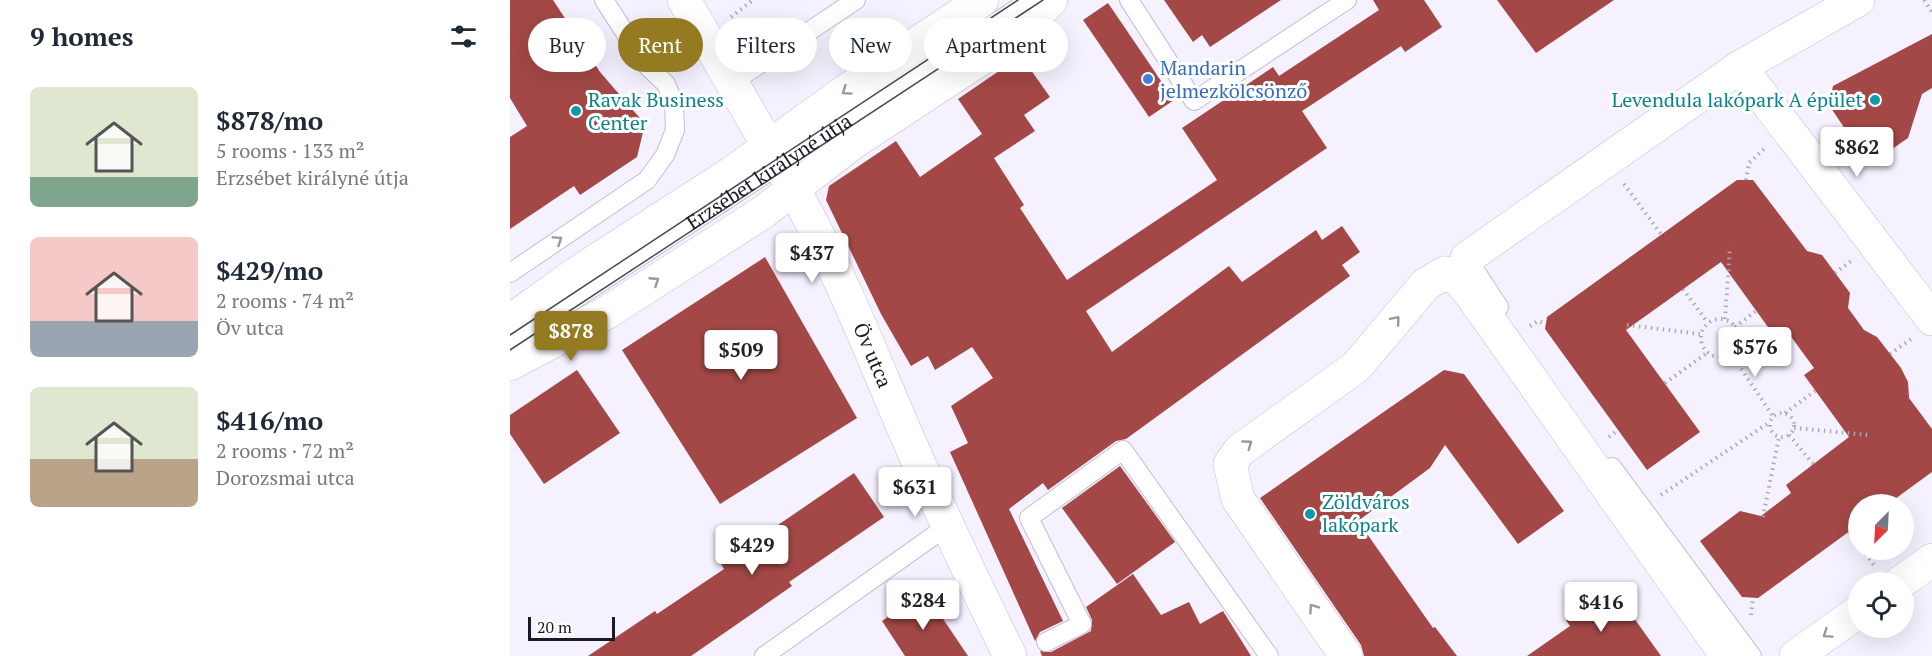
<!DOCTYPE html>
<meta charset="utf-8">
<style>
body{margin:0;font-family:"PT Serif",serif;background:#f6f6f7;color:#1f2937;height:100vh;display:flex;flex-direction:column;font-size:22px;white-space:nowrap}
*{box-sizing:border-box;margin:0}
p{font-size:20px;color:#747a83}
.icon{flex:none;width:33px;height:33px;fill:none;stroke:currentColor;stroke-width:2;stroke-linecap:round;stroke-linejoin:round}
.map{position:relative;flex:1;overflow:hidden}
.panel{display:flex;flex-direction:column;background:#fff;width:510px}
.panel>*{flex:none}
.hud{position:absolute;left:18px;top:18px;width:570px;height:54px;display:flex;gap:12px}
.needle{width:39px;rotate:204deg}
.fabs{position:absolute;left:1338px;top:494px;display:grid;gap:12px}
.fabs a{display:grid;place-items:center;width:66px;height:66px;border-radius:50%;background:#fff;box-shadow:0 6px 24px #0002;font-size:30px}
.scale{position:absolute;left:18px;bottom:15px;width:87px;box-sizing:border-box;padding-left:6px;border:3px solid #1c1924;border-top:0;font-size:16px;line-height:21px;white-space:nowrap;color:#1c1924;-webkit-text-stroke:4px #fff;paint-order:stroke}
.price{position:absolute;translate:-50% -51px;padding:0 14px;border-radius:6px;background:#fff;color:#222;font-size:20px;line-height:39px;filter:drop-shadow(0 2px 3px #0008)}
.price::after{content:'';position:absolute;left:50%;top:36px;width:18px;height:14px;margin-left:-9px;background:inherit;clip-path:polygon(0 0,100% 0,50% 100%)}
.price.on{background:#947a21;color:#fff}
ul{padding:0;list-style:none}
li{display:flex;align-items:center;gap:18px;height:150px;padding:0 30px}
li span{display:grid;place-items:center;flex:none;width:168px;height:120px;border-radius:9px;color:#555}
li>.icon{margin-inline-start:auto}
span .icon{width:72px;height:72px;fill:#fffc;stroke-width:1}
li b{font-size:26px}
h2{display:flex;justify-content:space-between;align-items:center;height:72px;padding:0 30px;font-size:26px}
.chip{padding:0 21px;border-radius:27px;background:#fff;box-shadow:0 6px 24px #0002;font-size:21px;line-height:54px}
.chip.on{background:#947a21;color:#fff}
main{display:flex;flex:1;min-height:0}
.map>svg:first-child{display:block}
.building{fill:#a34846}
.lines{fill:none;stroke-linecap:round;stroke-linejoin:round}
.lane-casing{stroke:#c5bcdc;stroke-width:20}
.street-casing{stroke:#c5bcdc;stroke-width:34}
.secondary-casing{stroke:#c5bcdc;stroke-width:34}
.path{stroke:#aca9b6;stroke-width:4;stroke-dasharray:1.5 4.5;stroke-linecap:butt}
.lane{stroke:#fff;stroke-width:18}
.street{stroke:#fff;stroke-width:33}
.secondary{stroke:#fff;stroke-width:33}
.tram{stroke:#4d4a55;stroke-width:1.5}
.oneway{stroke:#99989c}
.shop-dot{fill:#3f7fe0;stroke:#fff;stroke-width:2}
.culture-dot{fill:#0f9aa8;stroke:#fff;stroke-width:2}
.labels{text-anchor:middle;stroke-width:6;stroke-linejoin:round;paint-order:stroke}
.shop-label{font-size:20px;fill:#366cbe;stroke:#fff;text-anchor:start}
.culture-label{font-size:20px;fill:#0d838f;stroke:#fff;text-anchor:start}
.street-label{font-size:20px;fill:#1c1924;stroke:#fff}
</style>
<main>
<section class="panel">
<h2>9 homes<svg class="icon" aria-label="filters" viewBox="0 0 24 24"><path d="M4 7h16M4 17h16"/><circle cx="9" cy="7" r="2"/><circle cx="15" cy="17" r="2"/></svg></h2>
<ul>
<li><span style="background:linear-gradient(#dfe7d0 75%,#7fa58c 0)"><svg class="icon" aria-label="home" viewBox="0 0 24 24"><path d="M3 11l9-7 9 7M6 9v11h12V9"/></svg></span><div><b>$878/mo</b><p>5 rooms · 133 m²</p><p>Erzsébet királyné útja</p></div></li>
<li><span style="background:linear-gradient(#f6c9c9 70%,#9aa5b1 0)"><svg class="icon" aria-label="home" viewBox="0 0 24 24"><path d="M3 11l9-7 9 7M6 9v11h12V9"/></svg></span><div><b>$429/mo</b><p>2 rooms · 74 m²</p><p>Öv utca</p></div></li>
<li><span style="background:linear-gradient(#dfe7d0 60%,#b9a48a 0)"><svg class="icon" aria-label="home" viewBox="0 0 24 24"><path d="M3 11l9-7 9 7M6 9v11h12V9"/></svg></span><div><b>$416/mo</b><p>2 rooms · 72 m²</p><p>Dorozsmai utca</p></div></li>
</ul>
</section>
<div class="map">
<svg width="1422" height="656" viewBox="0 0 1422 656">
<rect width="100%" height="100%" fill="#f5f1ff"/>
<g class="building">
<path d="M0 0H43L90 72 135 124 127 157 70 195 64 186 0 229V137L17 126 0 98Z"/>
<path d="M654 0H771L700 47 692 35 683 42Z"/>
<path d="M863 0H914L932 27 895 52 891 46 792 111 817 148 576 311 602 352 719 266 732 282 806 230 812 240 832 226 850 252 832 265 840 276 616 439 606 441 538 490 533 483 499 509 553 621 530 632 525 641 440 452 458 443 441 406 483 378 462 347 425 370 418 356 401 366 371 314 316 200 319 186 386 141 410 177 472 134 448 99 511 56 540 97 514 115 525 131 484 158 514 205 510 208 557 280 707 180 672 128 763 67 769 76 869 10Z"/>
<path d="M987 0H1104L1026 53Z"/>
<path d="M598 3 664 100 639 117 573 20Z"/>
<path d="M1422 34V88L1412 94 1398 138 1359 165 1319 105 1323 86Z"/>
<path d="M1227 180H1243L1297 251 1312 255 1340 293 1338 308 1354 330 1367 337 1391 368 1398 382 1399 398 1422 429V472L1378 504H1348V525L1248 598 1232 597 1190 541 1230 511 1251 516 1281 493 1276 485 1339 437 1294 375 1304 368 1274 327 1263 334 1211 262 1116 330 1190 432 1137 470 1035 329 1037 317Z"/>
<path d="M255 257 347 418 210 504 112 350Z"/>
<path d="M67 370 110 433 34 484 0 434V415Z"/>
<path d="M934 370 954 374 1054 511 1008 544 935 445 920 468 848 521 923 628 925 627 947 656H854L851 645 750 498Z"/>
<path d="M610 466 665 542 607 584 552 508Z"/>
<path d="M344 473 374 517 279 582 282 586 181 656H78L145 611 147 614 214 569 211 564Z"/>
<path d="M623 574 651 615 679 602 690 624 713 611 741 656H532L530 651 541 652 581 631 582 620 576 607Z"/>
<path d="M1104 590 1151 656H1017L1060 626 1056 620Z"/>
<path d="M415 592 458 656H395L372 621Z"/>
</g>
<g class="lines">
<defs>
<g id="lane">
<path d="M619 0 684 101 837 0"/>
<path d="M223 82 346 0"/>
<path d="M957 258 989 307"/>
<path d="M0 273 137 180 155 155 165 130 164 104 156 84 135 64 94 0"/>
<path id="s1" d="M0 342 520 0"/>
<path d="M1102 467 1242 656"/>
<path d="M536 642 572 624 519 518 613 450 759 656"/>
<path d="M254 656 436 527"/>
</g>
<g id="street">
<path d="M1230 67 1422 319"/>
<path id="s2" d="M284 190C328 268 361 352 396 434 429 509 464 582 500 656"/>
<path d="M957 258 1230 67 1348 0"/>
<path d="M1391 582 1422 560"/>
<path d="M836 656 728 499 720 464 730 450 846 367 916 284 935 273 949 280 962 296 1217 656"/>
<path d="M1286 656 1348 612"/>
</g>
<g id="secondary">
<path d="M174 0 284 190"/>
<path d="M0 321 67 273 223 172 336 91 472 0"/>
<path d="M0 364 96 313 252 213 344 142 504 37 541 0"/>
</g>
</defs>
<use href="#lane" class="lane-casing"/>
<use href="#street" class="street-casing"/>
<use href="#secondary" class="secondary-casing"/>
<g class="path">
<path d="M1414 0 1422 12"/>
<path d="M221 17 243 0"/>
<path d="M1236 180 1239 163 1254 149"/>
<path d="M1114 184 1151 234"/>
<path d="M1325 273 1341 261"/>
<path d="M1173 289 1198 323"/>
<circle cx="1210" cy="338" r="19"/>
<path d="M1215 319 1220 247"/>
<path d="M1117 325 1191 334"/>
<path d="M1020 326 1028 321 1036 324"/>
<path d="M1225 327 1246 311"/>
<path d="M1221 354 1263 416"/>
<path d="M1380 354 1401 339"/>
<path d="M1155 383 1197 353"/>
<circle cx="1272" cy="425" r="12"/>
<path d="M1275 413 1305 391"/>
<path d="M1284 428 1359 435"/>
<path d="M1279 435 1304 465"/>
<path d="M1099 437 1108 430"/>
<path d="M1151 495 1260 422"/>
<path d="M1253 517 1269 437"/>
<path d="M1339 532 1348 545"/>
<path d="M1352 549 1366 568"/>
<path d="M1241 615 1243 598"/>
</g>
<use href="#lane" class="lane"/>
<use href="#street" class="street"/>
<use href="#secondary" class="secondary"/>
<g class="tram">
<path d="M0 335 508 0"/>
<path d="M0 350 533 0"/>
</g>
</g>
<defs><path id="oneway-chevron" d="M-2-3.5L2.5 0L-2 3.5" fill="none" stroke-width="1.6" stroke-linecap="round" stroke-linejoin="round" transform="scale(1.5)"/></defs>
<g class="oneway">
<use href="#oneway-chevron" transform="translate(336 91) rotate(145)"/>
<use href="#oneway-chevron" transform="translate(48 240) rotate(-34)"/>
<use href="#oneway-chevron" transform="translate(145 281) rotate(-33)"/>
<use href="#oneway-chevron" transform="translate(886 320) rotate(-50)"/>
<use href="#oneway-chevron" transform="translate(738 444) rotate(-36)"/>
<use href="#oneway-chevron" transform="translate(803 608) rotate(-125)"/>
<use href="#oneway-chevron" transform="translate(1317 634) rotate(145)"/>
</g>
<circle class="shop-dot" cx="638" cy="79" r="6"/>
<g class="culture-dot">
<circle cx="1365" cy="100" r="6"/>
<circle cx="66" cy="111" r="6"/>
<circle cx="800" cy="514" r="6"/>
</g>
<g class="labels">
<g class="shop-label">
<text x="650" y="75">Mandarin<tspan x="650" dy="23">jelmezkölcsönző</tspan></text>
</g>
<g class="culture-label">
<text x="78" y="107">Ravak Business<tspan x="78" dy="23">Center</tspan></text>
<text x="1353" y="107" text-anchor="end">Levendula lakópark A épület</text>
<text x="812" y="509">Zöldváros<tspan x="812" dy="23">lakópark</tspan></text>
</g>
<g class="street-label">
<text dy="7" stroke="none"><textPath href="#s1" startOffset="310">Erzsébet királyné útja</textPath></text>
<text dy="7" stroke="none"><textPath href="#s2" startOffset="183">Öv utca</textPath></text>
</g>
</g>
</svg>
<div class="fabs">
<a><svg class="needle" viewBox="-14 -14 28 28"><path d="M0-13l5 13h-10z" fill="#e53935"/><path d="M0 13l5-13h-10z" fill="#747a83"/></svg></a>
<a><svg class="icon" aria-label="locate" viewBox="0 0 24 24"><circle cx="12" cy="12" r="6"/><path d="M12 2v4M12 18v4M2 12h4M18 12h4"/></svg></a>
</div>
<div class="scale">20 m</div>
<b class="price" style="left:1347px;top:178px">$862</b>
<b class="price" style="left:302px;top:284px">$437</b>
<b class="price on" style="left:61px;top:362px">$878</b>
<b class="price" style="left:1245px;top:378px">$576</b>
<b class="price" style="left:231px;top:381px">$509</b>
<b class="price" style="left:405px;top:518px">$631</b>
<b class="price" style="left:242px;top:576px">$429</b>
<b class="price" style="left:413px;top:631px">$284</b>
<b class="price" style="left:1091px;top:633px">$416</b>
<div class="hud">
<a class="chip">Buy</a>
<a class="chip on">Rent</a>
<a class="chip">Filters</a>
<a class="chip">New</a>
<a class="chip">Apartment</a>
</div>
</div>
</main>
